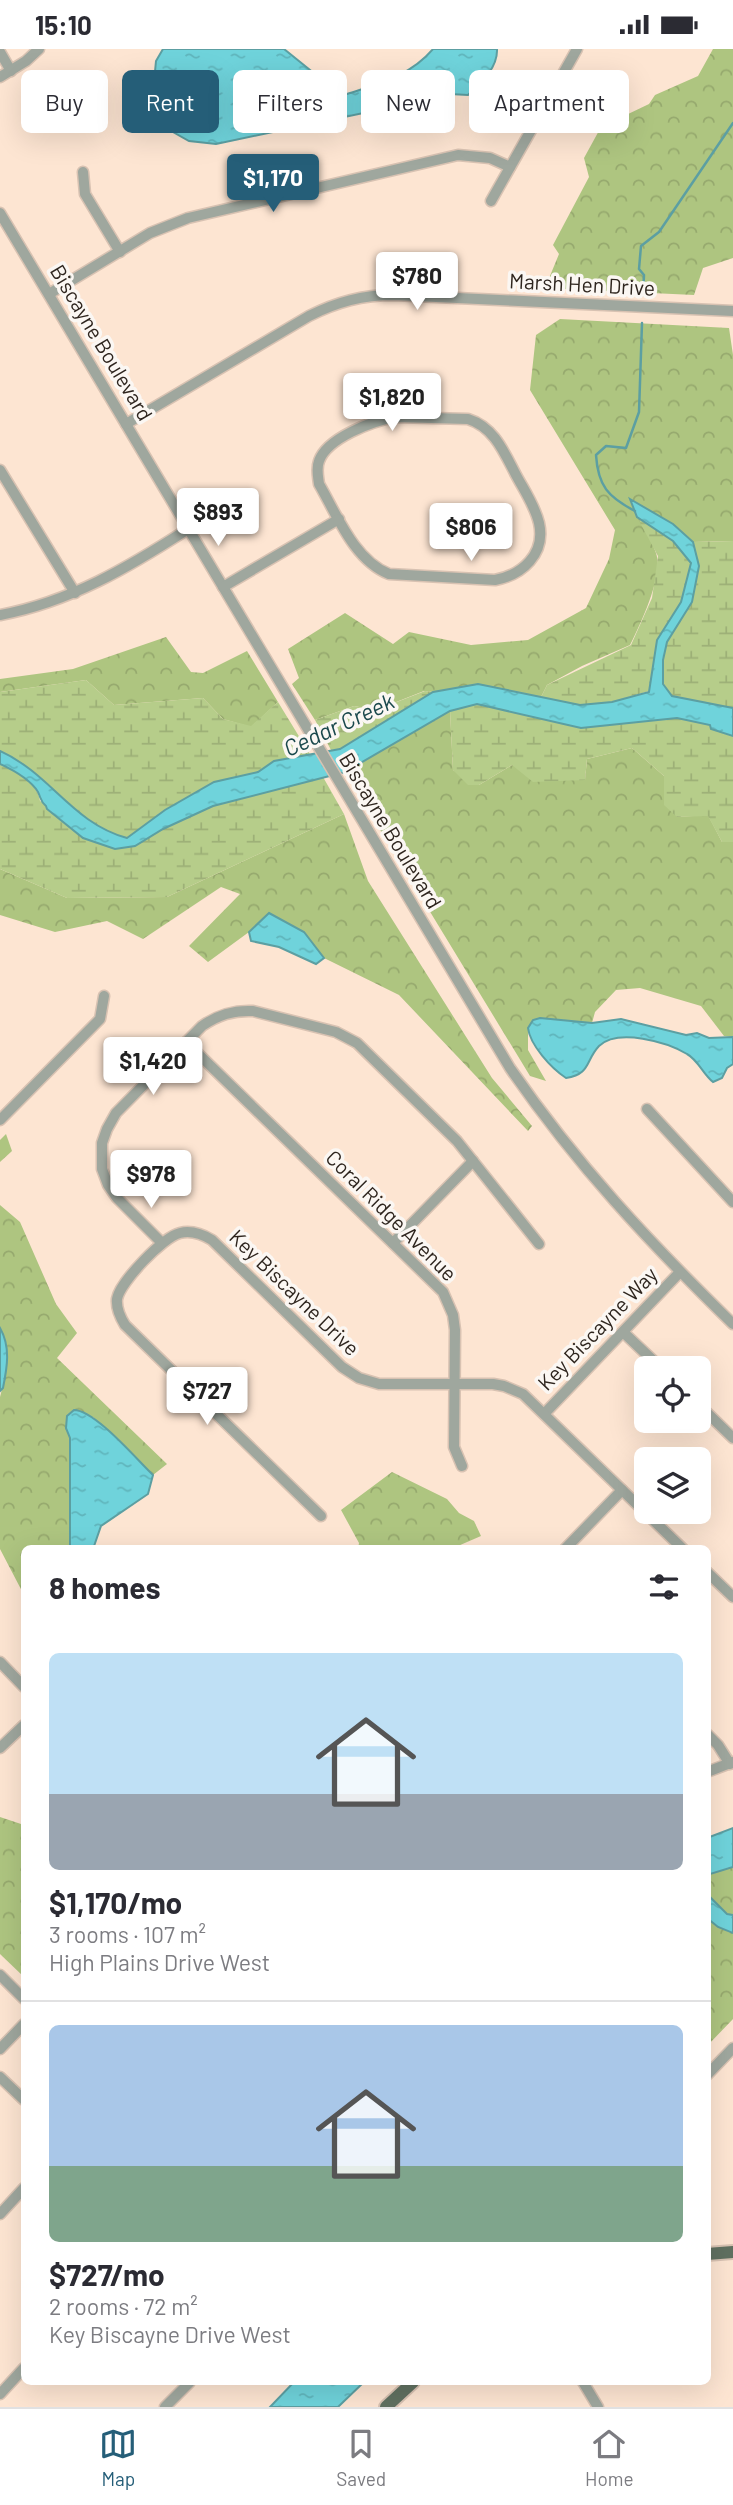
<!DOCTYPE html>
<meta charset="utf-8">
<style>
body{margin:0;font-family:Barlow,sans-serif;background:#f7f7f7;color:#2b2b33;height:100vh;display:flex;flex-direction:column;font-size:26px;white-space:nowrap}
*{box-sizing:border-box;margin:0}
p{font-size:23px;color:#7c7c81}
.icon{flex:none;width:38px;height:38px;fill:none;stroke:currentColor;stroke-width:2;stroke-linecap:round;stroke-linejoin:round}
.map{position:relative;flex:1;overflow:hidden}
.panel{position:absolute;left:21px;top:1496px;width:690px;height:840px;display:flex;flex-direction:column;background:#fff;border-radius:10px;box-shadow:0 7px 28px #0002}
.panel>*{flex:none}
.banner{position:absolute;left:21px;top:21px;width:691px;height:63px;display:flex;gap:14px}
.tools{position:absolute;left:634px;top:1307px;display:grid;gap:14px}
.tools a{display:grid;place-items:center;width:77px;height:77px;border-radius:10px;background:#fff;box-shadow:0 7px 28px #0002;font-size:35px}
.price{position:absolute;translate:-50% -60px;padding:0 16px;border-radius:7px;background:#fff;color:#222;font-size:23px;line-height:46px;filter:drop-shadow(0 2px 4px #0008)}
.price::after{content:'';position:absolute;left:50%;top:42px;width:21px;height:16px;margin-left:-10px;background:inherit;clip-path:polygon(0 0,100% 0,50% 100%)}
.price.active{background:#255e78;color:#fff}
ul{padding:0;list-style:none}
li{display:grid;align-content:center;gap:14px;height:371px;padding:0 28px}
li+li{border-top:2px solid #e1e1e2}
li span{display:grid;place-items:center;height:217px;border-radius:10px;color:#555}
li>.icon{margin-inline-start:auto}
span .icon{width:126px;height:126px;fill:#fffc;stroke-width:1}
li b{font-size:30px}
h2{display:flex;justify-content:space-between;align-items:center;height:84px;padding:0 28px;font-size:30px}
.tag{padding:0 24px;border-radius:10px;background:#fff;box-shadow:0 7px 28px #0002;font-size:24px;line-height:63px}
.tag.active{background:#255e78;color:#fff}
.status{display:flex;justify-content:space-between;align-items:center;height:49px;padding:0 35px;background:#fff;direction:ltr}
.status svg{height:19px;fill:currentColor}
.tab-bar{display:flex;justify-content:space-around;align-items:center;height:98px;border-top:2px solid #e1e1e2;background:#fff;font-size:19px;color:#7c7c81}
.tab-bar a{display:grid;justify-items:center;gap:4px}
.tab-bar .active{color:#255e78}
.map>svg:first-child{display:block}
.forest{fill:url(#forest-crowns)}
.wetland{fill:url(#wetland-marsh)}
.water{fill:url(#water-ripples);stroke:#5c9fa2;stroke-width:2}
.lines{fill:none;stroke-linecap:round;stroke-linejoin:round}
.stream{stroke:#5c9fa2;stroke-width:2.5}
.minor-casing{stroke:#d8c2b2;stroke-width:13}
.major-casing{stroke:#d8c2b2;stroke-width:16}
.minor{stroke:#9fa79e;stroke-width:10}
.major{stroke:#607060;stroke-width:12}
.labels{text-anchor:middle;stroke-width:7;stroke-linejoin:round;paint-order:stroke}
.street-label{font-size:21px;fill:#2e251e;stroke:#fbf7f3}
.water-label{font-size:23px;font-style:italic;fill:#1a484c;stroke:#fbf7f3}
</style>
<div class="status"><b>15:10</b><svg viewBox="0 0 49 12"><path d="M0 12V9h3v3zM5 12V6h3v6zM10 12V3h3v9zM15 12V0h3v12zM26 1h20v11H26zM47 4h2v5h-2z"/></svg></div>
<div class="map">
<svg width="733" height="2358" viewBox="0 0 733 2358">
<defs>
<pattern id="forest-crowns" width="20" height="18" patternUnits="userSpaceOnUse" patternTransform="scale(1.75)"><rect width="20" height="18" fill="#aec580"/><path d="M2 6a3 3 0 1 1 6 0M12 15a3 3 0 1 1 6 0" fill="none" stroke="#96a96e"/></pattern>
<pattern id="wetland-marsh" width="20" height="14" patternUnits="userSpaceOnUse" patternTransform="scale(1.75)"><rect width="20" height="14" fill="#b6cd8a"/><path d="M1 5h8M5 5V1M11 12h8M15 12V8" fill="none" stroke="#9db077"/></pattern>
<pattern id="water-ripples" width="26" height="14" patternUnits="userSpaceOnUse" patternTransform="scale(1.75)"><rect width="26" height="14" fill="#6fd3db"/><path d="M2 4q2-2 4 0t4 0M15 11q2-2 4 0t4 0" fill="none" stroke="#60b5bc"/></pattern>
</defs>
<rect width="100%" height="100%" fill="#fde5d2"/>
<g class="forest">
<path d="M713 0H733V209L703 219 694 246 545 239 559 205 553 196 589 128 584 109 601 78 649 55 655 46 698 27Z"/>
<path d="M560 270 729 279 733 306V492L693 493 673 475 630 451C637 469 650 486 656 504 664 526 640 576 630 596L582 617 547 636 541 648 478 635 433 643 424 642 376 661 354 657 315 671 292 635 299 629 288 600 345 564 393 595 409 583 471 596 528 591 586 559 609 510 615 481 530 341 536 286Z"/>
<path d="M166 588 191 623 203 624 247 602 278 653 251 678 223 670 203 649 114 656 86 631 0 643V630L73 620Z"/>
<path d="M450 662 453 721 479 736 512 716 585 731 587 710 632 699 664 727 677 768 708 766 722 793H733V988L724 987 701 957 640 939 616 941 595 963 592 974 540 969 528 979V1001L546 1032 530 1027 345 723Z"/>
<path d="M344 765 368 832 492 1029 532 1077 528 1082 399 946 324 909 304 883 269 864 249 883 208 913 189 897 240 845 221 838 143 890 107 872 55 883 0 866V820L67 849 167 848Z"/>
<path d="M6 1085 12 1102 0 1113V1091Z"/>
<path d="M0 1156 20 1173 56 1255 77 1284 57 1309 167 1415 153 1426 93 1368 66 1379 70 1389V1500H24V1546L0 1500V1348C5 1332 8 1293 0 1279Z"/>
<path d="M392 1423 447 1450 459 1464 474 1472 481 1487 451 1500H358L359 1494 341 1461Z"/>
<path d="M0 1768 24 1776V1928L0 1905Z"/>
<path d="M733 1818V1866L727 1865 707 1845V1826Z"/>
<path d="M707 1869 718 1878 733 1884V1970L707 1997Z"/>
</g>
<g class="wetland">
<path d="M637 468 673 492 691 514 681 553 657 591 649 642 612 653 580 656 541 648 547 636 631 596 652 549 658 507Z"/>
<path d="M733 492V659L672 647 663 635V611L667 593 692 553 699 517 693 493Z"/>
<path d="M86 631 114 656 203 649 223 670 251 677 278 653 311 707 274 712 258 723 214 733 165 761 127 789C72 774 51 725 0 702V643Z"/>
<path d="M425 642 433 643 340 700 331 701 315 671 354 657 376 661Z"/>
<path d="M477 655 581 679 677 669 711 676 712 680 733 687V793H722L708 767 677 768 664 756V727L632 699 587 710 585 731 533 733 512 716 479 736H468L453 721 450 662Z"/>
<path d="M0 715C15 722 38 734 40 752L135 796 163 780 213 757 323 728 344 765 167 848 67 849 0 820Z"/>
</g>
<g class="water">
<path d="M163 0H284L315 25 347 45C380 34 410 27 433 0H497C498 19 481 34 468 46L450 45 441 52 430 50 216 95 189 92 173 83 151 57 129 43 154 33 156 12Z"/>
<path d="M630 450 673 475 693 493 699 517 692 553 667 593 663 611V635L672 647 733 659V687L711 680 710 676 677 669 581 679 477 655 450 662 345 723 213 757 163 780 135 797 115 800 83 789 47 760 46 757C40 752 41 749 38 743 30 730 13 721 0 715V702C51 725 72 774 127 789L165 761 214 733 258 723 274 712 340 700 433 643 478 635 580 656 612 653 649 643 657 591 681 553 691 514 673 492 637 468Z"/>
<path d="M269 864 304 883 324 909 316 915 279 898 251 892 249 883Z"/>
<path d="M540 969 592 974 621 970 686 986 697 984 709 989 733 988V1015L727 1019 722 1029 713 1033C703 1025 698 1011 687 1005 667 993 618 979 599 997 585 1012 591 1025 566 1029 551 1019 530 996 528 979L533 971Z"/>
<path d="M0 1279C11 1298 7 1319 3 1339L0 1342Z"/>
<path d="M74 1361C95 1361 137 1411 153 1426L148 1445 101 1477 93 1500H70V1389L66 1379 67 1367Z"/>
<path d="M733 1779V1818L707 1826V1789Z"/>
<path d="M707 1845 727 1865 733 1866V1884L718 1878 707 1869Z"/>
<path d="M294 2333H364L338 2358H270Z"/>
</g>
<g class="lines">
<g class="stream">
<path d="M643 246 644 226 639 220 641 197 659 183 733 74"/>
<path d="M635 462C608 448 598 437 596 406L606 397 626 399 639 363 642 274"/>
</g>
<defs>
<g id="minor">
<path d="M0 3 11 22"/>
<path d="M0 28 26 12 39 0"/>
<path d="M83 123 85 145 120 203"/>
<path d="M491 152 577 0"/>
<path d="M0 164 510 1019C577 1116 648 1192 733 1275"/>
<path d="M49 245 150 184 188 169 458 106 490 109 510 118"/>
<path d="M395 368 468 370C494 378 504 403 516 426 524 441 535 457 539 474 546 505 522 526 495 531L389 525C354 511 337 466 319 435 318 427 316 420 319 412 327 389 372 372 395 368Z"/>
<path d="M126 375 309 267C337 253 362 246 394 246L733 262"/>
<path d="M0 421 75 544"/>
<path d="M223 538 339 470"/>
<path d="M0 566C70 553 129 518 188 480"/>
<path d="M186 993 443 1243 453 1266 455 1281 454 1398 462 1417"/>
<path d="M647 1060 733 1153"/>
<path d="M0 1071 100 970 104 947"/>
<path d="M162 1194 117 1149 108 1136 102 1120V1094L107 1080 116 1064 202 977C218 966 233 961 253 962L336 983 357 994 457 1092 539 1195"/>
<path d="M393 1194 473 1112"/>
<path d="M623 1283 662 1320"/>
<path d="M698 1355 733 1389"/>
<path d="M545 1364 680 1223"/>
<path d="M321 1467 125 1276C120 1268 116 1260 117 1250 120 1233 163 1188 180 1184 192 1181 202 1185 212 1191L342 1318 359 1329 379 1335H493L504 1337 523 1345 683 1500"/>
<path d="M565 1500 622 1441"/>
<path d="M707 1523 733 1548"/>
<path d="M0 1613 24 1638"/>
<path d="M707 1685 718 1696 730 1715"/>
<path d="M0 1699 24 1676"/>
<path d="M707 1723 733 1713"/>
<path d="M0 1926 24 1950"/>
<path d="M0 2000 24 1975"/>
<path d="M707 2026 733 1999"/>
<path d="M0 2028 24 2051"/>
<path d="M0 2165 24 2139"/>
<path d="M583 2333 598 2358"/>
<path d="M0 2345 24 2319"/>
<path d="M165 2358 190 2333"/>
</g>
<g id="major">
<path d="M707 2205 733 2203"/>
<path d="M386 2358 413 2333"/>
</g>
</defs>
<use href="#minor" class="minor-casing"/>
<use href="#major" class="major-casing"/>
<use href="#minor" class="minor"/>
<use href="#major" class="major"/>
</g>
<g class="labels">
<g class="street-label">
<text transform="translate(582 236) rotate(3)" y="7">Marsh Hen Drive</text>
<text transform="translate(101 294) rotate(59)" y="7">Biscayne Boulevard</text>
<text transform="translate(390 782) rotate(59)" y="7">Biscayne Boulevard</text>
<text transform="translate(391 1167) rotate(45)" y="7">Coral Ridge Avenue</text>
<text transform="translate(294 1244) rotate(44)" y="7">Key Biscayne Drive</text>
<text transform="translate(598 1280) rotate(-46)" y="7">Key Biscayne Way</text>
</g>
<g class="water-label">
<text transform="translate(339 676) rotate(-25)" y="8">Cedar Creek</text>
</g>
</g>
</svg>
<div class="tools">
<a><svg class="icon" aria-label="locate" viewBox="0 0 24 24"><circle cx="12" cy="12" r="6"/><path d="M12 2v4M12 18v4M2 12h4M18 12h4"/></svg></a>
<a><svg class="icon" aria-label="layers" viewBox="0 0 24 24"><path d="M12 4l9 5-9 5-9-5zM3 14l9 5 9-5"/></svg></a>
</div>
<b class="price active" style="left:273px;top:165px">$1,170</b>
<b class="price" style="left:417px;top:263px">$780</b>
<b class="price" style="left:392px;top:384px">$1,820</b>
<b class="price" style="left:218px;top:499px">$893</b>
<b class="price" style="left:471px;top:514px">$806</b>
<b class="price" style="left:153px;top:1048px">$1,420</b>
<b class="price" style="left:151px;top:1161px">$978</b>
<b class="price" style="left:207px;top:1378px">$727</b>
<div class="banner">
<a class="tag">Buy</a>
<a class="tag active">Rent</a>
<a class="tag">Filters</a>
<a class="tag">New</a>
<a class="tag">Apartment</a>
</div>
<section class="panel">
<h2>8 homes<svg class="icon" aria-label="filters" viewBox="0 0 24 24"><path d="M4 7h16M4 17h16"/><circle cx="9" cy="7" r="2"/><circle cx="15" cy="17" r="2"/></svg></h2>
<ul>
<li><span style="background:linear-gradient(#bfe0f5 65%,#9aa5b1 0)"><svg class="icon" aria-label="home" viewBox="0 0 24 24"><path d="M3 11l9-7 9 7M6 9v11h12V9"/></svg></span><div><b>$1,170/mo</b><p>3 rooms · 107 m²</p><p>High Plains Drive West</p></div></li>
<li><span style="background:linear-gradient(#a9c7e8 65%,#7fa58c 0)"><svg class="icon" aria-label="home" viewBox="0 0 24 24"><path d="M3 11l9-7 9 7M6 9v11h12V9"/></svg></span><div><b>$727/mo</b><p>2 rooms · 72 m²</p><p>Key Biscayne Drive West</p></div></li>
</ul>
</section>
</div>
<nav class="tab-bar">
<a class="active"><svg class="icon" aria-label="map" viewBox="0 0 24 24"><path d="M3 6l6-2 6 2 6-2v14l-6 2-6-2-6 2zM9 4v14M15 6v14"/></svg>Map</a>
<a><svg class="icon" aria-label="saved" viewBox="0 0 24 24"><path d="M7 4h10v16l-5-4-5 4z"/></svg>Saved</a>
<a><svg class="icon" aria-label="home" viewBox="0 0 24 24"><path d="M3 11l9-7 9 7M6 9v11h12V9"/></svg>Home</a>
</nav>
